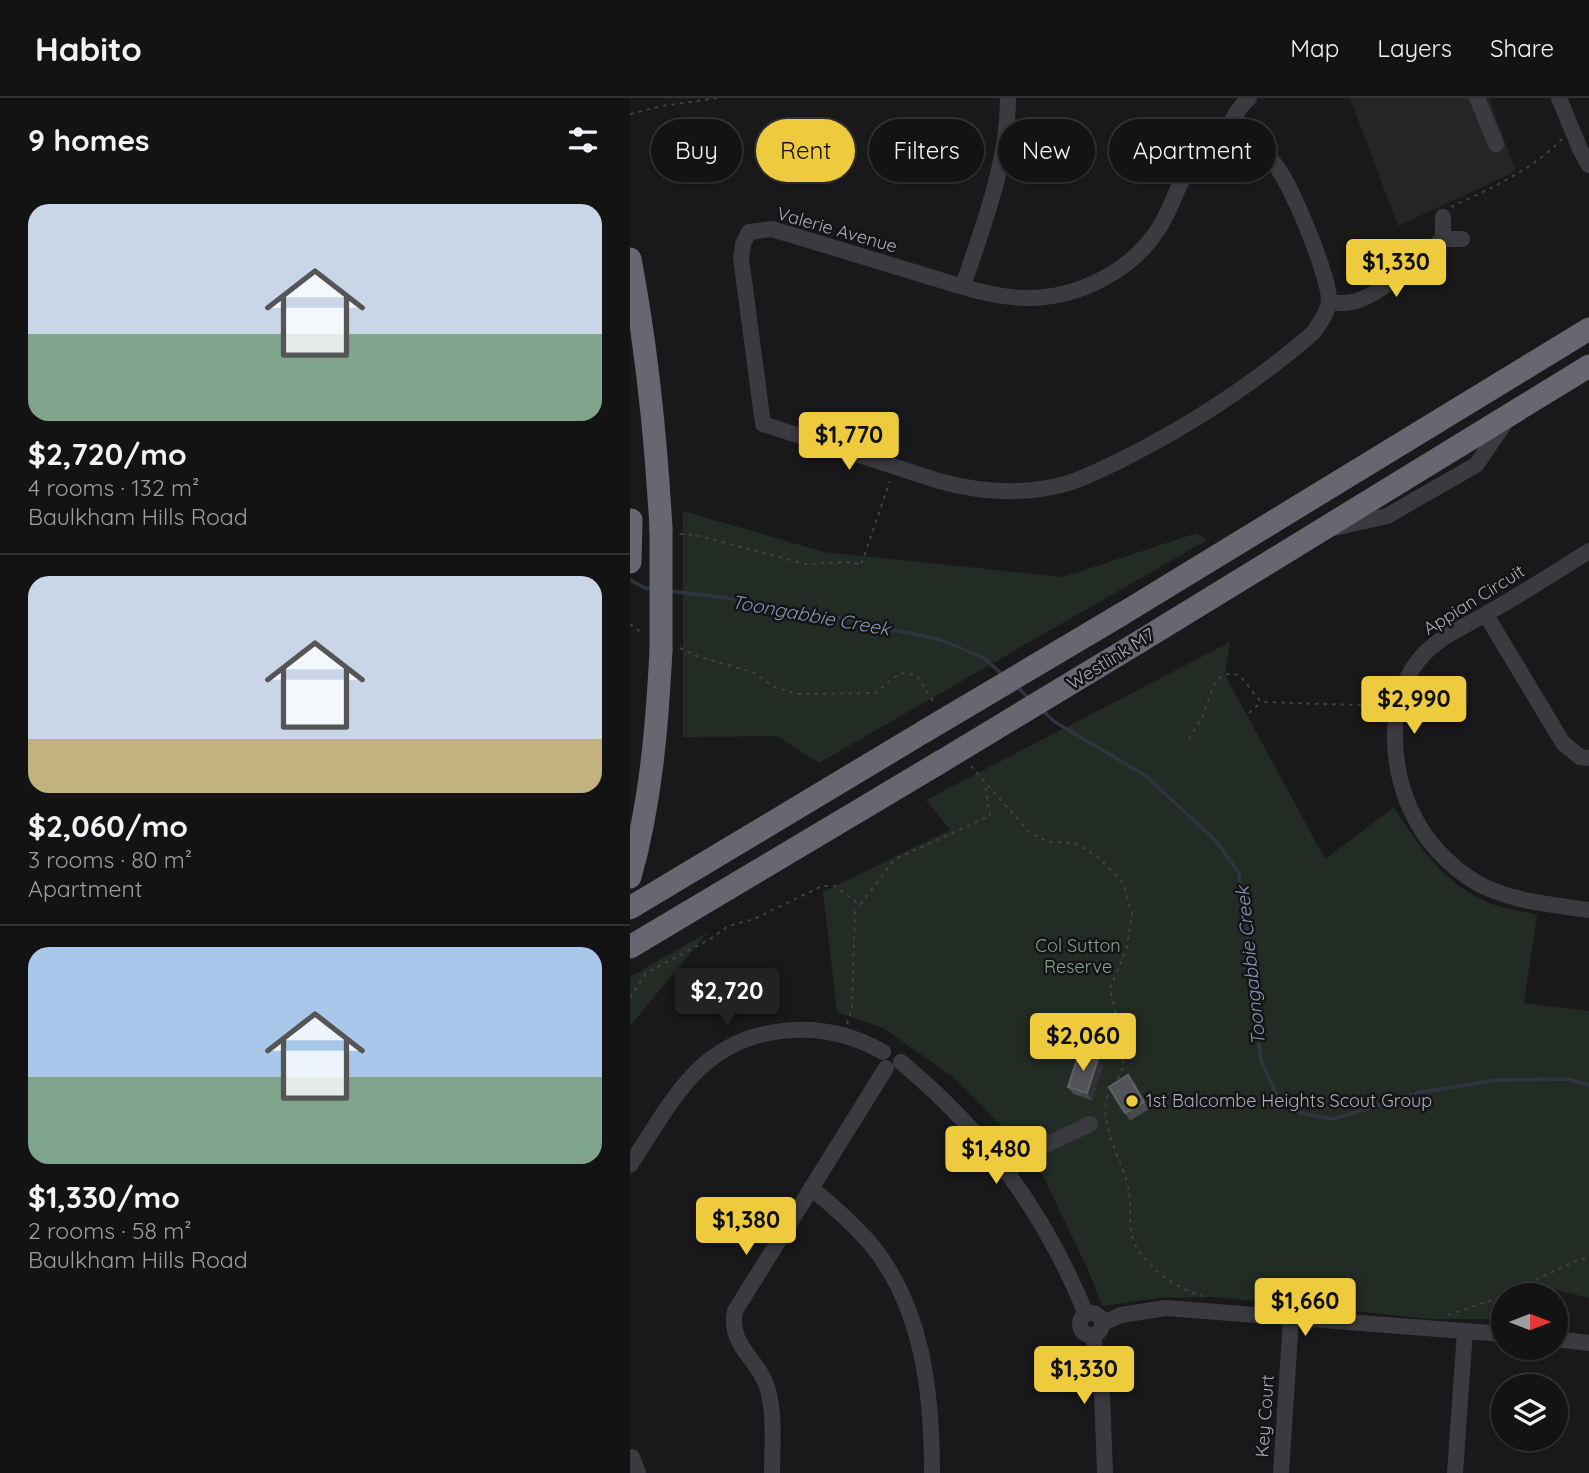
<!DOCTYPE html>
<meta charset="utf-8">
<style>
body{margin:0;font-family:Quicksand,sans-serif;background:#1c1c1d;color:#f1f3f6;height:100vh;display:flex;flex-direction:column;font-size:26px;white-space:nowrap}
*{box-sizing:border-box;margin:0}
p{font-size:23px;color:#9d9ea0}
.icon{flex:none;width:38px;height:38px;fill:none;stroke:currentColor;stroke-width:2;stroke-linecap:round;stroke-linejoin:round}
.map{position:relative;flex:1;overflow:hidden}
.panel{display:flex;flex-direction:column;background:#131314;width:630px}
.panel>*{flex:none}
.top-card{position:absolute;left:21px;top:21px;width:665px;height:63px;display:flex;gap:14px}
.needle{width:46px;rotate:90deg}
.tools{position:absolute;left:861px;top:1185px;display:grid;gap:14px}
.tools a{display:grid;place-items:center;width:77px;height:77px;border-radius:50%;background:#131314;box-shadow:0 2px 5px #0004,0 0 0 2px #323234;font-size:35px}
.price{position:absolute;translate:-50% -60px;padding:0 16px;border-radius:7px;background:#eecb3d;color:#111;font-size:23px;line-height:46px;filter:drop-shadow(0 2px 4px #0008)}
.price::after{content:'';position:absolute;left:50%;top:42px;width:21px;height:16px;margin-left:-10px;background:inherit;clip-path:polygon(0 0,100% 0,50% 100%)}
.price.on{background:#222;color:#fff}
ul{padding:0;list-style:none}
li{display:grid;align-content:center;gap:14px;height:371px;padding:0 28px}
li+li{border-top:2px solid #323234}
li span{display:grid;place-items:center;height:217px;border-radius:21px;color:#555}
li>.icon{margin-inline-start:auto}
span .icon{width:126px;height:126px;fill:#fffc;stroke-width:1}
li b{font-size:30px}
h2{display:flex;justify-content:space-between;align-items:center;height:84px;padding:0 28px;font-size:30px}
.chip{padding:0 24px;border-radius:32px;background:#131314;box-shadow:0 2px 5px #0004,0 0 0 2px #323234;font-size:24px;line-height:63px}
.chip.on{background:#eecb3d;color:#111}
header{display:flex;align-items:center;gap:42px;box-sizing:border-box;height:98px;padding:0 35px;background:#131314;border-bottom:2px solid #323234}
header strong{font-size:33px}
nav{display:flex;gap:38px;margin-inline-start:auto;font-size:24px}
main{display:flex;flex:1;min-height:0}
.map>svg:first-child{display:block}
.built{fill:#252528}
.green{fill:#232b25}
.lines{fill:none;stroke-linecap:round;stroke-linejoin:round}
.stream{stroke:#2f353f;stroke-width:3.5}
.path{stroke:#404147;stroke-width:2;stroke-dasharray:3.5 5;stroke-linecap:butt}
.minor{stroke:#3a3a40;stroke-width:16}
.highway{stroke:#666771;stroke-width:23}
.highway-bridge{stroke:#666771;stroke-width:23}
.wall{fill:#47494d}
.shaded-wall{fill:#303134}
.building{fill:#525459;stroke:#606268;stroke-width:2}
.poi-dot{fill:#eecb3d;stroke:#141416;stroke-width:2.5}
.labels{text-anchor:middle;stroke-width:5;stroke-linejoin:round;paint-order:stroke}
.street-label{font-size:18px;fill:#abaeba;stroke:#141416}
.park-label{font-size:18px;fill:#83a48a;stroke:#141416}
.poi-label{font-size:18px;fill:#abaeba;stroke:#141416;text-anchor:start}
.water-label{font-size:19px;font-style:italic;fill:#8496b4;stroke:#141416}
</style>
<header>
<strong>Habito</strong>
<nav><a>Map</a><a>Layers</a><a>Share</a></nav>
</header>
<main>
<section class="panel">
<h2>9 homes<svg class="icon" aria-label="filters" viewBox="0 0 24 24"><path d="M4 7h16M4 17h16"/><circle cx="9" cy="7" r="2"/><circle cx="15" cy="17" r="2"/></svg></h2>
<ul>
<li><span style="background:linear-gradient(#c9d6e8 60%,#7fa58c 0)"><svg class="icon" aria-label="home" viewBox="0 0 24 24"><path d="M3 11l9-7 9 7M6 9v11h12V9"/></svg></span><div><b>$2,720/mo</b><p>4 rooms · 132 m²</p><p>Baulkham Hills Road</p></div></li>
<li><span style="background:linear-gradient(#c9d6e8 75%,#c2b280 0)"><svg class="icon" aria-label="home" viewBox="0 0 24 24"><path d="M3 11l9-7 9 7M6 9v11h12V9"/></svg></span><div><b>$2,060/mo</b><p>3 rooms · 80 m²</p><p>Apartment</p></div></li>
<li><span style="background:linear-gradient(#a9c7e8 60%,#7fa58c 0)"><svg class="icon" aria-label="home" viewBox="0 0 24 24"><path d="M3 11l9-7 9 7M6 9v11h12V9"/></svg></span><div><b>$1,330/mo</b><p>2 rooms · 58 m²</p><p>Baulkham Hills Road</p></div></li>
</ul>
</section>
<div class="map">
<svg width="959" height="1375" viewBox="0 0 959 1375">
<rect width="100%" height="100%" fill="#19191b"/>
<path class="built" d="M720 0H859L886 73 768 128Z"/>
<g class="green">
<path d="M53 413 194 454 433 479 567 435 577 442 189 665 147 638 53 639Z"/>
<path d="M600 544 595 577 695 761 764 709C790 750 812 784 859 805 874 811 892 813 907 817L894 905 959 913V1200L927 1192 917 1197H873V1221H801L585 1199 530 1200 472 1208 459 1174 414 1080 378 1034 322 978 253 930 207 914 193 794 320 732 296 702Z"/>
<path d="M78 834 4 923 0 928V879Z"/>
</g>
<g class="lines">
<g class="stream">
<path d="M0 482 15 490 24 491"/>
<path d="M39 493 91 499 191 516 311 542 354 560 373 577"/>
<path d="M387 589 399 600"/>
<path d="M413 613 425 624 516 678 586 743 609 775 617 831 622 902 631 962 648 1000 671 1015 703 1021 791 994 868 982 938 981 959 987"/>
</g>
<g class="path">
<path d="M0 16 32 8 87 0"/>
<path d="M821 109C861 90 901 73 932 41"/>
<path d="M50 436 65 437 176 466 221 464 231 467 260 383"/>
<path d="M0 526 12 535"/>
<path d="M50 550 67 558 125 575 142 588 166 596 245 595 270 575 286 577 305 606"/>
<path d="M619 615 630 605"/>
<path d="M559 641 573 617 584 586 592 578 602 575 610 578 631 604 730 607 756 600"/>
<path d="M341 668 400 735 418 744 445 745 468 759 493 785 502 816 497 849 480 891 493 946V970L485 985"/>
<path d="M0 900 16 875 82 840 98 828 124 821 192 788H205L230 807 265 761 360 718 355 687"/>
<path d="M217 926 222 910 225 814 229 807"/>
<path d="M482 990C462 1017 494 1064 499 1093 502 1112 497 1128 505 1146 518 1171 546 1190 572 1198"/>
<path d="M875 1197 947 1162 959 1160"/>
<path d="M818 1217 873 1198"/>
</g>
<g class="minor">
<path d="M847 0 866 46"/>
<path d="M929 0 950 51 959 67"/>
<path d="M599 45C616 46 629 50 642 63 659 79 699 178 699 202 698 214 690 225 683 235 625 285 559 328 491 362 472 371 452 382 431 387 391 397 349 394 309 383L133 326 111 160 113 146 119 134 142 131C189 145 237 160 284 174 321 185 360 200 398 200 448 200 502 173 529 130 552 94 550 55 599 45Z"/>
<path d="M599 45C599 24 604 15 619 0"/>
<path d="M813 119V141H832"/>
<path d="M333 188C353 128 378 65 378 0"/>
<path d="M699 205C710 205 721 206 732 201 758 190 790 159 813 141"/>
<path d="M704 430 757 418 846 367 877 322"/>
<path d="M959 453C924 475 890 497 854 517 834 529 813 537 796 554 753 596 759 675 787 724 801 750 828 776 855 789 887 804 924 807 959 812"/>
<path d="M856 517 933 645 950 659 959 660"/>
<path d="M271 964C356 1035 414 1113 456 1216"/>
<path d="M0 1067C21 1036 39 1002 65 975 115 924 193 920 253 954"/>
<path d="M378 1073 405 1052 460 1026"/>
<path d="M181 1090C202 1107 222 1125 240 1145 293 1209 302 1295 302 1375"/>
<circle cx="461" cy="1226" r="11"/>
<path d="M473 1225 491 1217 536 1210 873 1236"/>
<path d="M463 1238 472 1297 475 1375"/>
<path d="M926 1241 959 1245"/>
<path d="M2 1359 8 1375"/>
<path d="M142 1375C142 1348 145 1318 138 1292 129 1260 98 1249 105 1213L256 970"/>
<path d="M651 1375 661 1221"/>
<path d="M825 1375 835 1233"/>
</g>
<g class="highway">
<path d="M0 161C17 251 26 340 31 431"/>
<path d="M492 516 959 231"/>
<path d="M509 544 959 268"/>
<path d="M0 779C21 704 27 629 31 552"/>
<path d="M0 810 295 633"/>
<path d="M0 849 312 663"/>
</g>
<g class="highway-bridge">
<path d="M31 431V552"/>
<path d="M0 464 1 422"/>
<path d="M295 633 492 516"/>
<path d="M312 663 509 544"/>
</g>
</g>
<g class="wall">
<path d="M473 968 462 1002 443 996 438 989Z"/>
<path d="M504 984 519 1011 500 1023 495 1015Z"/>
</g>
<path class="shaded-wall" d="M468 961 473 968 462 1002 457 995Z"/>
<g class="building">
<path d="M449 955 468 961 457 995 438 989Z"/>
<path d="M498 977 514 1004 495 1015 479 989Z"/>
</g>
<circle class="poi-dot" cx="502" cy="1003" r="7"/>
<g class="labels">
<g class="street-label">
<text transform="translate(207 132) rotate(16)" y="6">Valerie Avenue</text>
<text transform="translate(844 502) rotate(-32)" y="6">Appian Circuit</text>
<text transform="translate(481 561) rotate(-32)" y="6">Westlink M7</text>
<text transform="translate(635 1318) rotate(-86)" y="6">Key Court</text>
</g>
<g class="park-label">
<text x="448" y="854">Col Sutton<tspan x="448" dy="21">Reserve</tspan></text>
</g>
<g class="poi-label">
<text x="516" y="1009">1st Balcombe Heights Scout Group</text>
</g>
<g class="water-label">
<text transform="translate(181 517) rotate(10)" y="7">Toongabbie Creek</text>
<text transform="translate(620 868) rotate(-96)" y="7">Toongabbie Creek</text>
</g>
</g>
</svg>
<div class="tools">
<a><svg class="needle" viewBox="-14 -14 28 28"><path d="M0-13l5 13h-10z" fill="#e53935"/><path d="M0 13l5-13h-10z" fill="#9d9ea0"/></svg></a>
<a><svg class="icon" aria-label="layers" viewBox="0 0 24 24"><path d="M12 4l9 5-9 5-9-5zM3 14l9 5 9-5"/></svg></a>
</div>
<b class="price" style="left:766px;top:201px">$1,330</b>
<b class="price" style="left:219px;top:374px">$1,770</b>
<b class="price" style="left:784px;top:638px">$2,990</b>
<b class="price on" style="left:97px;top:930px">$2,720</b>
<b class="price" style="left:453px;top:975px">$2,060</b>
<b class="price" style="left:366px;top:1088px">$1,480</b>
<b class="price" style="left:116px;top:1159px">$1,380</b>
<b class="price" style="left:675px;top:1240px">$1,660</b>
<b class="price" style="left:454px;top:1308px">$1,330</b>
<div class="top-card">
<a class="chip">Buy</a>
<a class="chip on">Rent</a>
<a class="chip">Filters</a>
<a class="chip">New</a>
<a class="chip">Apartment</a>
</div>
</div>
</main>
